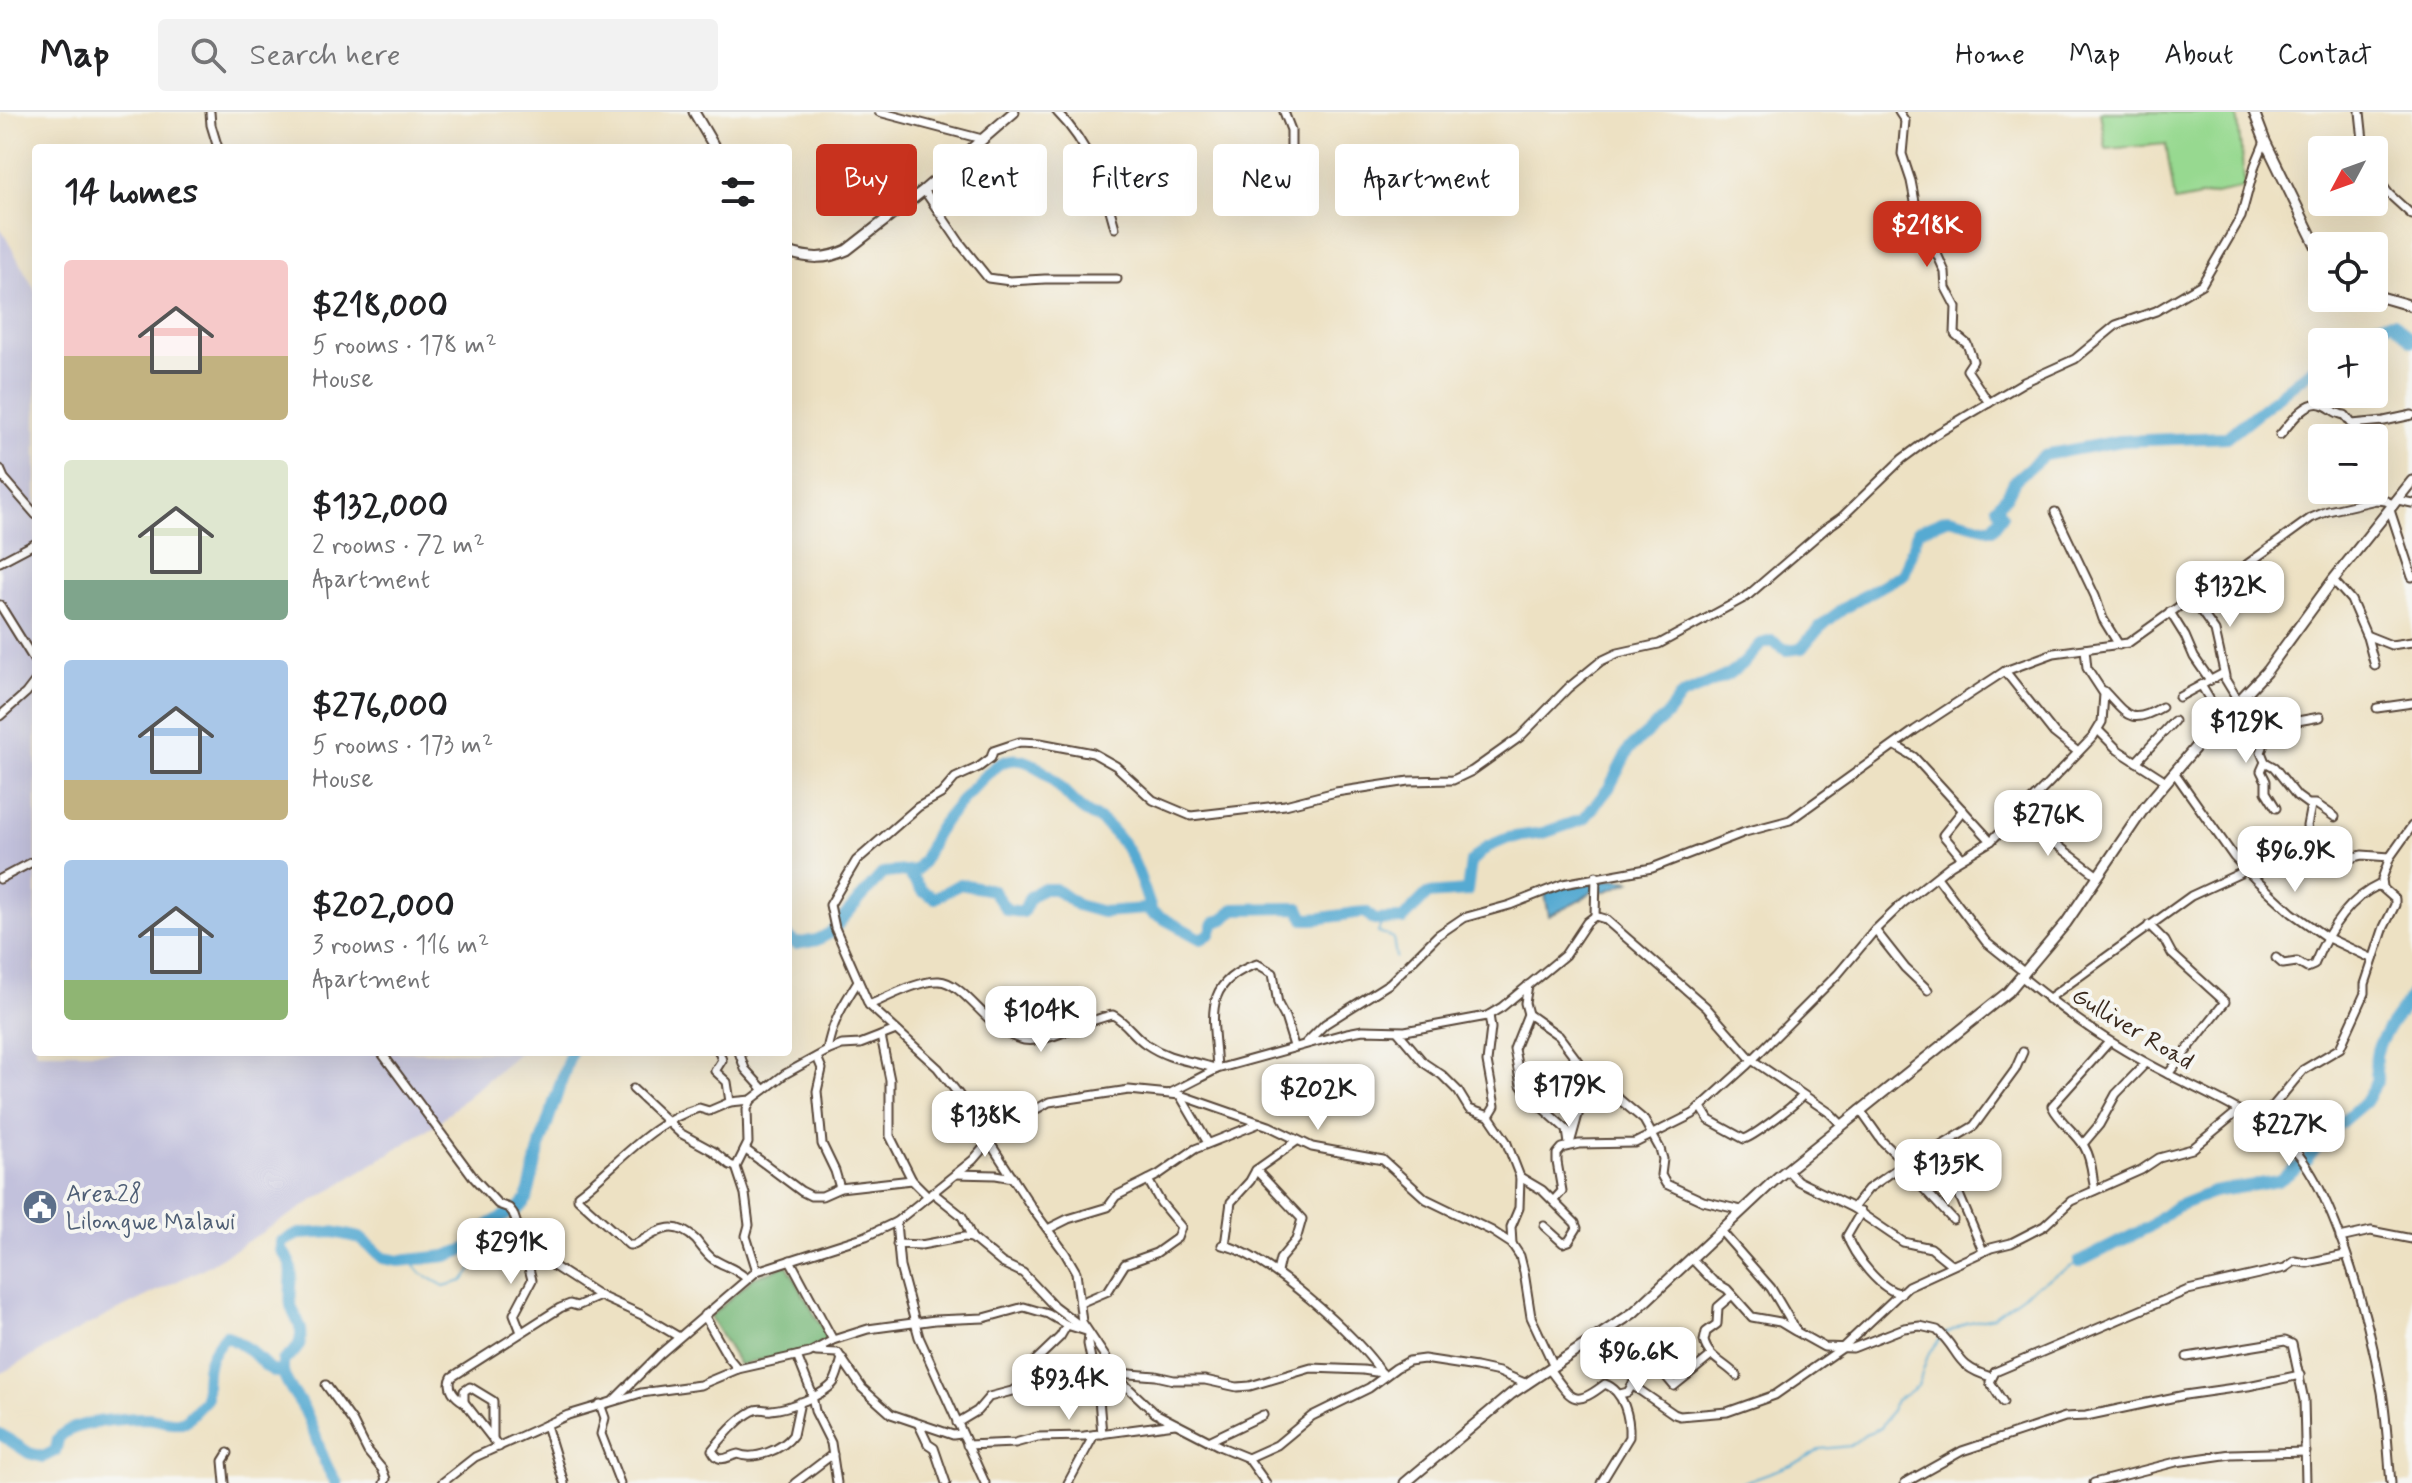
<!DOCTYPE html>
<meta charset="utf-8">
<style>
body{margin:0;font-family:Mynerve,sans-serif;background:#f2f2f2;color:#202124;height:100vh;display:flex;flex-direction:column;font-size:30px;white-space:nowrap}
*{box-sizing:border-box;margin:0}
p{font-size:26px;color:#757577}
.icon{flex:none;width:44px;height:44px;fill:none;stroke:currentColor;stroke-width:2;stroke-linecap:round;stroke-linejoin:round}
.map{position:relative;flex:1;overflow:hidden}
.sheet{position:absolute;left:32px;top:32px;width:760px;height:912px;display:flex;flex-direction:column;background:#fff;border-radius:8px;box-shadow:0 8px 32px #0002}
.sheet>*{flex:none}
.hud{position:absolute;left:816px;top:32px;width:760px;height:72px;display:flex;gap:16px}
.needle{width:52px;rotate:229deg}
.buttons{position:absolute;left:2308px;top:24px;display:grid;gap:16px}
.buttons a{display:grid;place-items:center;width:80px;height:80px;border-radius:8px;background:#fff;box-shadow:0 8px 32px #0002;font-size:40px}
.price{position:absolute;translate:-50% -68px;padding:0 18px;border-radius:16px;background:#fff;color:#222;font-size:26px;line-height:52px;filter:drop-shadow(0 2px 4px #0008)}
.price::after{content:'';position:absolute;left:50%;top:48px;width:24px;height:18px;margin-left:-12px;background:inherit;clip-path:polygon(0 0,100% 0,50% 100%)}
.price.on{background:#c8321e;color:#fff}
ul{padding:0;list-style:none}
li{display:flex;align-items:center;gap:24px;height:200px;padding:0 32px}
li span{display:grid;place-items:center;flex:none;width:224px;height:160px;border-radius:8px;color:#555}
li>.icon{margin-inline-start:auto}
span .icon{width:96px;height:96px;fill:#fffc;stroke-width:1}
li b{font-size:34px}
h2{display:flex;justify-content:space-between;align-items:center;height:96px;padding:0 32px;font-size:34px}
.pill{padding:0 28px;border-radius:8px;background:#fff;box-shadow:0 8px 32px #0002;font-size:28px;line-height:72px}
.pill.on{background:#c8321e;color:#fff}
header{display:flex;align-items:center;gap:48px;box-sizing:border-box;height:112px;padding:0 40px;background:#fff;border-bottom:2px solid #e0e0e0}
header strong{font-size:38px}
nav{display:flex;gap:44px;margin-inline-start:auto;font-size:28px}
.search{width:560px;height:72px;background:#f2f2f2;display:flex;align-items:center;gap:20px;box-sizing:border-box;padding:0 28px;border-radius:8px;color:#757577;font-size:30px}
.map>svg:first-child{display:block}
.industrial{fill:#c2c1dc}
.green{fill:#97d990;stroke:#698257;stroke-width:2}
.forest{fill:#79b97a;stroke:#5a724c;stroke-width:2}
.water{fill:#57aad2;stroke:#496a78;stroke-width:2}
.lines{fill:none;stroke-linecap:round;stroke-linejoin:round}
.stream{stroke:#57aad2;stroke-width:2}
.river{stroke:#57aad2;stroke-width:12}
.street-casing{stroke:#564537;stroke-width:11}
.secondary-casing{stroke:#564537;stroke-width:13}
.street{stroke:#fff;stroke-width:7}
.secondary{stroke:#fff;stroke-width:9}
.labels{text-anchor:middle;stroke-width:8;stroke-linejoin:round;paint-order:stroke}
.street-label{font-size:24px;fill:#3b2a1e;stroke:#f6f6f2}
.service-label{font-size:24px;fill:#4e5e75;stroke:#f6f6f2;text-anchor:start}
</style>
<header>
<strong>Map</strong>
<div class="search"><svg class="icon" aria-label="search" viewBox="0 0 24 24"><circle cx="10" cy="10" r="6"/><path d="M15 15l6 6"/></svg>Search here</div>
<nav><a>Home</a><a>Map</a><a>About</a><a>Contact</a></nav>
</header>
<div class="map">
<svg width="2412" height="1371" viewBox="0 0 2412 1371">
<rect width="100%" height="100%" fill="#f6f6f2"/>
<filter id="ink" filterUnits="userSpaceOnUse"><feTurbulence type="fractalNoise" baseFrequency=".0125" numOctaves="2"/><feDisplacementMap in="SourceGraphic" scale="16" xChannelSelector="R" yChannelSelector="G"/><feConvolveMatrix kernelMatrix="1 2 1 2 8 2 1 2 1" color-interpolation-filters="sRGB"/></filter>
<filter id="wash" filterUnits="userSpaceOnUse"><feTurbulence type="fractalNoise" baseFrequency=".006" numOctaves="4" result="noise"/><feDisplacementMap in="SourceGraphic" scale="32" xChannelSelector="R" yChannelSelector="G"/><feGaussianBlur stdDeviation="1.8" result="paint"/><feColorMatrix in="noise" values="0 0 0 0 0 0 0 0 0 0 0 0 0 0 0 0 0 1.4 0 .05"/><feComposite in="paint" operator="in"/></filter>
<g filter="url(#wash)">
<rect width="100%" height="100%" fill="#ede1c3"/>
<path class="industrial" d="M0 115 36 180V940H519L435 1013 206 1155 86 1214 0 1262Z"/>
<path class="green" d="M2100 0H2237L2245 76 2175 90 2166 32 2106 37Z"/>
<path class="forest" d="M787 1153 828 1226 814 1236 739 1253 710 1205 753 1166Z"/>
<path class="water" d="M1615 767 1632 769 1607 779 1591 780 1581 788 1549 804 1545 782 1555 777Z"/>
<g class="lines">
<g class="stream">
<path d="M1382 809 1378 820 1393 826 1396 845"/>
<path d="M2412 883V884"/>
<path d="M411 1149 421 1161 444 1174 463 1169 478 1149 474 1137 501 1106"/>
<path d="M1741 1371 1802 1349 1820 1337 1850 1334 1865 1322 1881 1316 1896 1289 1918 1274 1928 1243 1943 1223 1966 1211 1993 1205 2034 1175 2079 1150"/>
</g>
<g class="river">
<path d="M2340 230 2360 215 2394 210 2412 229"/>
<path d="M907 759 916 758C927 747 929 734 936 721 946 705 983 663 998 653 1029 632 1059 676 1078 694 1084 700 1092 703 1099 707 1109 714 1121 728 1128 739 1140 759 1144 781 1153 802"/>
<path d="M788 824 796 832 817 828 830 821 883 761 907 759 922 779 935 786 960 772 992 778 1007 798 1023 800 1030 785 1042 777H1055L1077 793 1102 800 1146 797 1201 827 1210 822 1214 811 1224 807 1234 797 1299 796 1304 807C1323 808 1346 801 1366 800L1374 808 1403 807 1427 782 1467 779 1471 750 1487 735 1508 726 1543 721 1584 707 1609 676 1629 637 1666 604 1681 584 1728 563 1744 551 1761 532 1772 529 1786 538 1802 536C1827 501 1867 482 1904 462L1918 419 1949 406 1992 417 2002 404 1997 394 2007 384 2015 368 2044 343 2120 329 2227 325 2322 249"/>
<path d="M2307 1049 2326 1023 2365 990 2378 968C2366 932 2396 911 2412 882"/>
<path d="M2079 1150 2149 1115 2175 1095 2213 1080 2278 1069 2301 1053"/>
<path d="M283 1260C287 1275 298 1285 305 1299 317 1322 321 1350 337 1371"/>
<path d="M0 1322 29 1341 43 1345 55 1339C56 1338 58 1328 58 1327 69 1309 128 1306 147 1306 161 1307 171 1312 184 1310L206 1287C206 1256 205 1246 226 1223L251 1239 267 1255 276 1260H283V1249C292 1242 300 1237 301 1224 303 1214 293 1203 291 1193 288 1172 299 1155 281 1138V1130L299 1122 333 1120 360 1126 383 1146 399 1149 446 1144 469 1136 490 1112 520 1095 527 1087 541 1030 571 940"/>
</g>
</g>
</g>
<g filter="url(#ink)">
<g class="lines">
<defs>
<g id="street">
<path d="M210 0 211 13 218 36"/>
<path d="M879 0 982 27"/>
<path d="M1057 0C1089 32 1104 74 1115 116"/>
<path d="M1284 0 1291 18V39L1310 73 1306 80 1295 85"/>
<path d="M1899 0 1905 9 1902 42 1911 69 1916 95 1945 160 1946 176 1956 195 1955 222 1967 232 1973 249 1967 258 1989 291"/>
<path d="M2360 0 2364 38"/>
<path d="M2374 62 2389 82 2412 103"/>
<path d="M924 78 960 131 988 166 1010 169 1045 167H1117"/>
<path d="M2280 323C2289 313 2305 288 2321 292 2331 294 2333 302 2345 303L2352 312 2384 309 2412 303"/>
<path d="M0 357 4 366 36 403"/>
<path d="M2398 388 2412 391"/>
<path d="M2390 398 2412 465"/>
<path d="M2055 400 2095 484 2103 507 2119 533"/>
<path d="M0 450 36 431"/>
<path d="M2333 468 2351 488 2366 523 2391 533 2412 530"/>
<path d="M2191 485 2215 519 2225 564"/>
<path d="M0 493 36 551"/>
<path d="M2170 500 2185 524 2194 545 2210 568"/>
<path d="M2367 525 2375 554"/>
<path d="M2005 559 2054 621 2078 640"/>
<path d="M2201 573 2222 608"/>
<path d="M2104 579C2127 603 2130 614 2162 595"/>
<path d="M2179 585 2222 562 2239 590"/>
<path d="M2235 594 2259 623 2263 635 2261 640 2265 650 2261 659 2266 669V680L2276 696"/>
<path d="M2377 596 2412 591"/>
<path d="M0 604 26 581 36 568"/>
<path d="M2098 618 2118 638 2166 669"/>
<path d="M2259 623 2275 613 2320 605"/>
<path d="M1896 634 1914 645 1991 729"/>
<path d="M2136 650 2174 609"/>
<path d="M2265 650 2274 655 2297 684 2308 692H2316L2335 705"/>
<path d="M2174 660 2234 745 2256 768 2292 801 2326 825 2373 847"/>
<path d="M2018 703 2098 764"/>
<path d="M1962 746 1943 723 1963 698"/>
<path d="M2287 754 2309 720 2307 714 2311 693"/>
<path d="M1937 765 1986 830 2025 861"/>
<path d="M0 767 36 748"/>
<path d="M2383 775 2382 767 2390 745"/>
<path d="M1595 804 1596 764"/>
<path d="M2149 813 2165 829 2172 842 2225 890 2168 962"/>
<path d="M1875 818 1905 856 1928 878"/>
<path d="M2022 865C2061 897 2102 927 2147 951 2192 976 2244 996 2284 1028 2334 1068 2371 1218 2382 1280 2387 1310 2388 1341 2391 1371"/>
<path d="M1528 873 1525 891 1528 902 1559 924 1580 952 1604 970 1619 987 1644 1008 1660 1037 1663 1047 1661 1063 1666 1072 1703 1089 1741 1098"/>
<path d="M2048 887 2191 784 2258 753 2318 755 2362 743 2390 745 2412 714"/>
<path d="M869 893C888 885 920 868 939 869 965 870 990 922 1024 928 1050 932 1086 907 1113 903 1126 910 1134 924 1146 932 1171 949 1191 948 1217 957 1215 909 1199 871 1257 852L1273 861 1278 892 1285 905 1294 934"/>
<path d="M1528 902 1514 937 1521 973 1529 984 1567 1018 1569 1032"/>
<path d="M1398 920 1424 951 1442 963 1458 979 1469 997 1489 1004 1506 1029 1520 1065 1519 1096 1511 1115 1512 1132"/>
<path d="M881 924 890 968V1024L912 1068 928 1084"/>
<path d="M1306 931 1325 912 1390 871 1438 823 1463 806 1510 793 1563 772 1652 756 1745 720 1790 708 1915 618 2005 559 2054 541 2128 531 2202 478 2242 456 2311 406 2328 399 2376 388 2386 389 2394 393"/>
<path d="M827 939C831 912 844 891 858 869"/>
<path d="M381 940 474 1066 498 1092 509 1096 513 1101 520 1121 541 1146 600 1184 642 1203 679 1225"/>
<path d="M719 940 722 948 715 959 727 970 730 990"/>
<path d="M739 940 745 957 764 978"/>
<path d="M817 945 822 957 817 979 822 1032 835 1059 840 1076"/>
<path d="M633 977 680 1021 713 1039 730 1053 736 1055"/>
<path d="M1170 981 1217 957 1347 921 1363 918 1405 919 1487 904 1502 895 1565 843 1587 810 1595 804 1605 807 1706 895 1752 948 1830 1001 1842 1013"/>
<path d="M1181 985 1208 1031"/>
<path d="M751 988 747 997 748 1031 736 1055 745 1082 749 1113 746 1124 757 1159"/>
<path d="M1701 995 1709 1008 1744 1027C1753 1025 1796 992 1802 984"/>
<path d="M1860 998 1882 1029 1905 1051 1914 1050 1974 1014 2015 958 2023 940"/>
<path d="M1489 1004 1495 994 1487 950 1491 916 1489 903"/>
<path d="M2259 1011 2303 958 2340 936 2365 881V872L2384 815 2395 793V787L2379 773C2346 788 2327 821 2314 853L2307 856 2297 850 2283 852 2276 846"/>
<path d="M1571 1028 1586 974V957"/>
<path d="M2083 1032 2099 1013 2116 982 2146 951"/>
<path d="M746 1038 801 1079 811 1084H822L840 1076 912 1068"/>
<path d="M1928 1041 1958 1080 1983 1139"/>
<path d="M1256 1058 1302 1107 1296 1128 1280 1147 1277 1160"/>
<path d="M1787 1058 1798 1069 1853 1096 1903 1130 1931 1136 1952 1153"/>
<path d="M956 1062 996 1063 1013 1066"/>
<path d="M1520 1065 1542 1078 1575 1111 1577 1116 1569 1129 1563 1131 1544 1114"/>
<path d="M2095 1078C2092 1064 2092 1047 2084 1034 2075 1019 2060 1011 2052 994L2109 930"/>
<path d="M932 1080 962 1104 972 1126"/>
<path d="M1554 1088 1562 1079 1557 1050V1042L1562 1036 1579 1032 1635 1031 1693 1002 1746 954 1838 862 1875 818 1903 791 1951 753 1991 729 2045 675 2093 625 2102 610 2104 582 2087 556 2085 537"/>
<path d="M1853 1096 1868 1077 1905 1051 1913 1065 1953 1108"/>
<path d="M1861 1100 1847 1124C1853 1142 1881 1180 1901 1181"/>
<path d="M896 1110 900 1155 919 1225 985 1371"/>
<path d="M1048 1117 1068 1107 1108 1095 1116 1084 1158 1063 1195 1037 1260 1011"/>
<path d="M1721 1119 1771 1176 1797 1220 1824 1235 1853 1236 1904 1216 1920 1214 1937 1218C1961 1239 1953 1254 1991 1265"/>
<path d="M2340 1126 2371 1119 2412 1127"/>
<path d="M897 1132 921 1133 964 1125 972 1126 1002 1151 1023 1161 1054 1194 1082 1215"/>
<path d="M1222 1133C1261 1138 1363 1228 1382 1262"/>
<path d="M1225 1133 1231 1090 1250 1069 1256 1058 1297 1029"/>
<path d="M1692 1147 1713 1169 1727 1177 1752 1205 1780 1210 1795 1219"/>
<path d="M790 1148 833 1228"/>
<path d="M746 1166C735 1156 724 1154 713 1147 706 1142 701 1134 696 1128 672 1105 657 1120 634 1133H629L578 1087V1083C617 1054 650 1010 699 996L709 999 730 990 751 988 785 962 827 939 842 933 860 932 896 918"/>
<path d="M1732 1183 1718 1195 1717 1212 1706 1220 1704 1229C1708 1246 1725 1251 1737 1264"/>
<path d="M1080 1191 1108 1179 1125 1152 1156 1141 1177 1126 1181 1115 1161 1091 1148 1068"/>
<path d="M704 1203 728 1245 738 1257"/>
<path d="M521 1220 514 1202 532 1168 524 1137 527 1130"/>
<path d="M1089 1222 1088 1232 1099 1287 1102 1322"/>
<path d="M816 1240 838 1241 862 1276 891 1302 953 1323 961 1322"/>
<path d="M797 1244 811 1279 815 1299 831 1331 837 1371"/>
<path d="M2187 1245 2285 1229 2292 1232 2304 1288 2306 1371"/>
<path d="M1549 1257C1572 1287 1573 1297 1605 1272 1624 1279 1630 1306 1629 1325L1601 1371"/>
<path d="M1117 1261 1156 1264 1174 1268H1205L1237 1275 1250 1274 1311 1256 1363 1258 1382 1261"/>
<path d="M1527 1272 1499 1260 1476 1255 1424 1247 1409 1249 1396 1256 1369 1276 1312 1304 1277 1333 1248 1346 1221 1335 1155 1301 1122 1270 1082 1210 1076 1160 1065 1141 1034 1099 959 983 938 956 869 893 835 816 830 793 856 749 918 695 941 682 955 666 979 655 991 646 993 639 1020 630 1040 631 1093 641 1116 654 1153 688 1191 704 1285 693 1336 680 1409 669 1453 668 1472 659 1520 625 1568 576 1601 549 1618 541 1659 532 1746 485 1825 417 1842 405 1902 347 1933 324 2024 270 2075 247 2116 213 2156 199 2202 172 2241 105 2255 53 2265 29"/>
<path d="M326 1273 353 1310 368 1340 382 1357 386 1367 384 1371"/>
<path d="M1632 1273 1674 1302 1680 1304 1727 1300 1775 1283 1841 1237 1908 1174 1991 1136 2011 1131 2044 1114 2071 1089 2141 1058 2159 1046 2192 1037 2237 1000"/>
<path d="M1620 1282 1628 1280 1641 1258 1647 1253 1659 1256 1674 1274 1711 1244"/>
<path d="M614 1288 660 1242 757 1159 866 1124 896 1110 973 1048 998 1019 1049 990 1129 978 1180 983 1269 1014 1312 1035 1383 1048 1426 1087 1492 1119 1512 1132 1520 1144 1524 1160 1531 1205 1554 1254"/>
<path d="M464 1290V1279L470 1275 493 1289V1328"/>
<path d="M800 1290 793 1323C783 1337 755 1349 738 1342 726 1345 720 1353 712 1338 724 1324 736 1308 753 1299 761 1295 764 1299 771 1298 787 1297 825 1283 834 1270 838 1263 840 1253 842 1246"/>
<path d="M2003 1290 1990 1270 1995 1260 2188 1178 2285 1156 2295 1149 2307 1151 2345 1143"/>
<path d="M600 1292 605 1306 601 1322 620 1371"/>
<path d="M957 1311 977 1299 989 1285 1012 1279 1018 1275 1036 1248 1060 1225 1067 1213"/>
<path d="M546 1313 564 1371"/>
<path d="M919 1313 928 1332 934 1336 946 1371"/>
<path d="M1209 1329 1263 1303"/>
<path d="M967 1333 1015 1331 1037 1325 1084 1324 1175 1312"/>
<path d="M499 1335 464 1290C455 1285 446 1275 452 1265L560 1196 570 1192 577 1194 600 1184"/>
<path d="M1248 1346 1266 1371"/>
<path d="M225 1371 223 1349 228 1341"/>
<path d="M442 1371 475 1345 568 1303 641 1281 700 1273 738 1257 809 1241 833 1228 868 1217 935 1208 984 1206 1024 1195 1048 1202 1067 1213 1086 1219"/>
<path d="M795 1371 833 1342"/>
<path d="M1068 1371 1094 1323"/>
<path d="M1905 1371 1962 1339 2065 1305 2086 1304 2185 1283 2248 1274 2300 1263"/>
<path d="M2094 1371 2176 1350 2231 1342 2306 1340"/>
</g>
<g id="secondary">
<path d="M694 0 715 36"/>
<path d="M2254 0 2265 29 2322 146"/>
<path d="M788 140C810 147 825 148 847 138L924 78 1014 0"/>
<path d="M2374 183 2412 194"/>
<path d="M1405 1371 1511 1282 1633 1201 1778 1065 2008 880 2066 811 2145 695 2199 631 2266 560 2333 468 2412 369"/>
</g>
</defs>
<use href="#street" class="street-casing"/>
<use href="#secondary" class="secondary-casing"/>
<use href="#street" class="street"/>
<use href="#secondary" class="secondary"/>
</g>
</g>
<defs>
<symbol id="civic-disc" viewBox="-11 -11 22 22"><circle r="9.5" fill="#5c6f8a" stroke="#f6f6f2"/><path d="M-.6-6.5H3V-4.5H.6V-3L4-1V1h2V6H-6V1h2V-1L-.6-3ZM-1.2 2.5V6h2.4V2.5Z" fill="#fff"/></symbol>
</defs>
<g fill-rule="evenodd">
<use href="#civic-disc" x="20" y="1075" width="40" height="40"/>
</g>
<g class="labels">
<g class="street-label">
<text transform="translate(2133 916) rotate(31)" y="8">Gulliver Road</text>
</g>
<g class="service-label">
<text x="66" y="1089">Area28<tspan x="66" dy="28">Lilongwe Malawi</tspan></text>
</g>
</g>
</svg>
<div class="buttons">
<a><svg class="needle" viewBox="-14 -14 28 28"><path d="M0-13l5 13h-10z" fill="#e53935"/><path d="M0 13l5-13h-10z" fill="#757577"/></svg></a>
<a><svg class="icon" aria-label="locate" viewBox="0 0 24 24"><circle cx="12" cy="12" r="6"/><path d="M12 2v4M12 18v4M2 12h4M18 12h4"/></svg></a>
<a>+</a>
<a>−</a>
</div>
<b class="price on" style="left:1927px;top:157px">$218K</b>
<b class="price" style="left:2230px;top:517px">$132K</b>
<b class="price" style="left:2246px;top:653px">$129K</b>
<b class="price" style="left:2048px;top:746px">$276K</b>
<b class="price" style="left:2295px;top:782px">$96.9K</b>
<b class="price" style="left:1041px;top:942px">$104K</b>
<b class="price" style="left:1569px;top:1017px">$179K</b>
<b class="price" style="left:1318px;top:1020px">$202K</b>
<b class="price" style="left:985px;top:1047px">$138K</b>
<b class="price" style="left:2289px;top:1056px">$227K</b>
<b class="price" style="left:1948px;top:1095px">$135K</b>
<b class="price" style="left:511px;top:1174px">$291K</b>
<b class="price" style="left:1638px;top:1283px">$96.6K</b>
<b class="price" style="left:1069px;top:1310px">$93.4K</b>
<div class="hud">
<a class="pill on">Buy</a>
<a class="pill">Rent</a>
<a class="pill">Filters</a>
<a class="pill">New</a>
<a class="pill">Apartment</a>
</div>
<section class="sheet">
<h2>14 homes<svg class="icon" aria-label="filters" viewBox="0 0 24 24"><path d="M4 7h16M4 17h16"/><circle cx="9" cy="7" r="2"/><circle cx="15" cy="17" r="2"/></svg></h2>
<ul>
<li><span style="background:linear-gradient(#f6c9c9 60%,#c2b280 0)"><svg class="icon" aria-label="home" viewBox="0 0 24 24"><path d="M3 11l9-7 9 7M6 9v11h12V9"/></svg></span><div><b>$218,000</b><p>5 rooms · 178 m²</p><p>House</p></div></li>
<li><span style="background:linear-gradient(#dfe7d0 75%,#7fa58c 0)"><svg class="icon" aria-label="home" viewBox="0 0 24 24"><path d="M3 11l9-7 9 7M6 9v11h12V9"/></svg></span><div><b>$132,000</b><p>2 rooms · 72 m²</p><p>Apartment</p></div></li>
<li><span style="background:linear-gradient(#a9c7e8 75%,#c2b280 0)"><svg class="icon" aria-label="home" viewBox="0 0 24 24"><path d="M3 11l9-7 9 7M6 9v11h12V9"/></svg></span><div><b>$276,000</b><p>5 rooms · 173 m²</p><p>House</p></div></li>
<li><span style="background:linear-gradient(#a9c7e8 75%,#8fb573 0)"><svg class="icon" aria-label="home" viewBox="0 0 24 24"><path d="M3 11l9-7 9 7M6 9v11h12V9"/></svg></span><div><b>$202,000</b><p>3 rooms · 116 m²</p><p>Apartment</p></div></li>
</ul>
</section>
</div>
